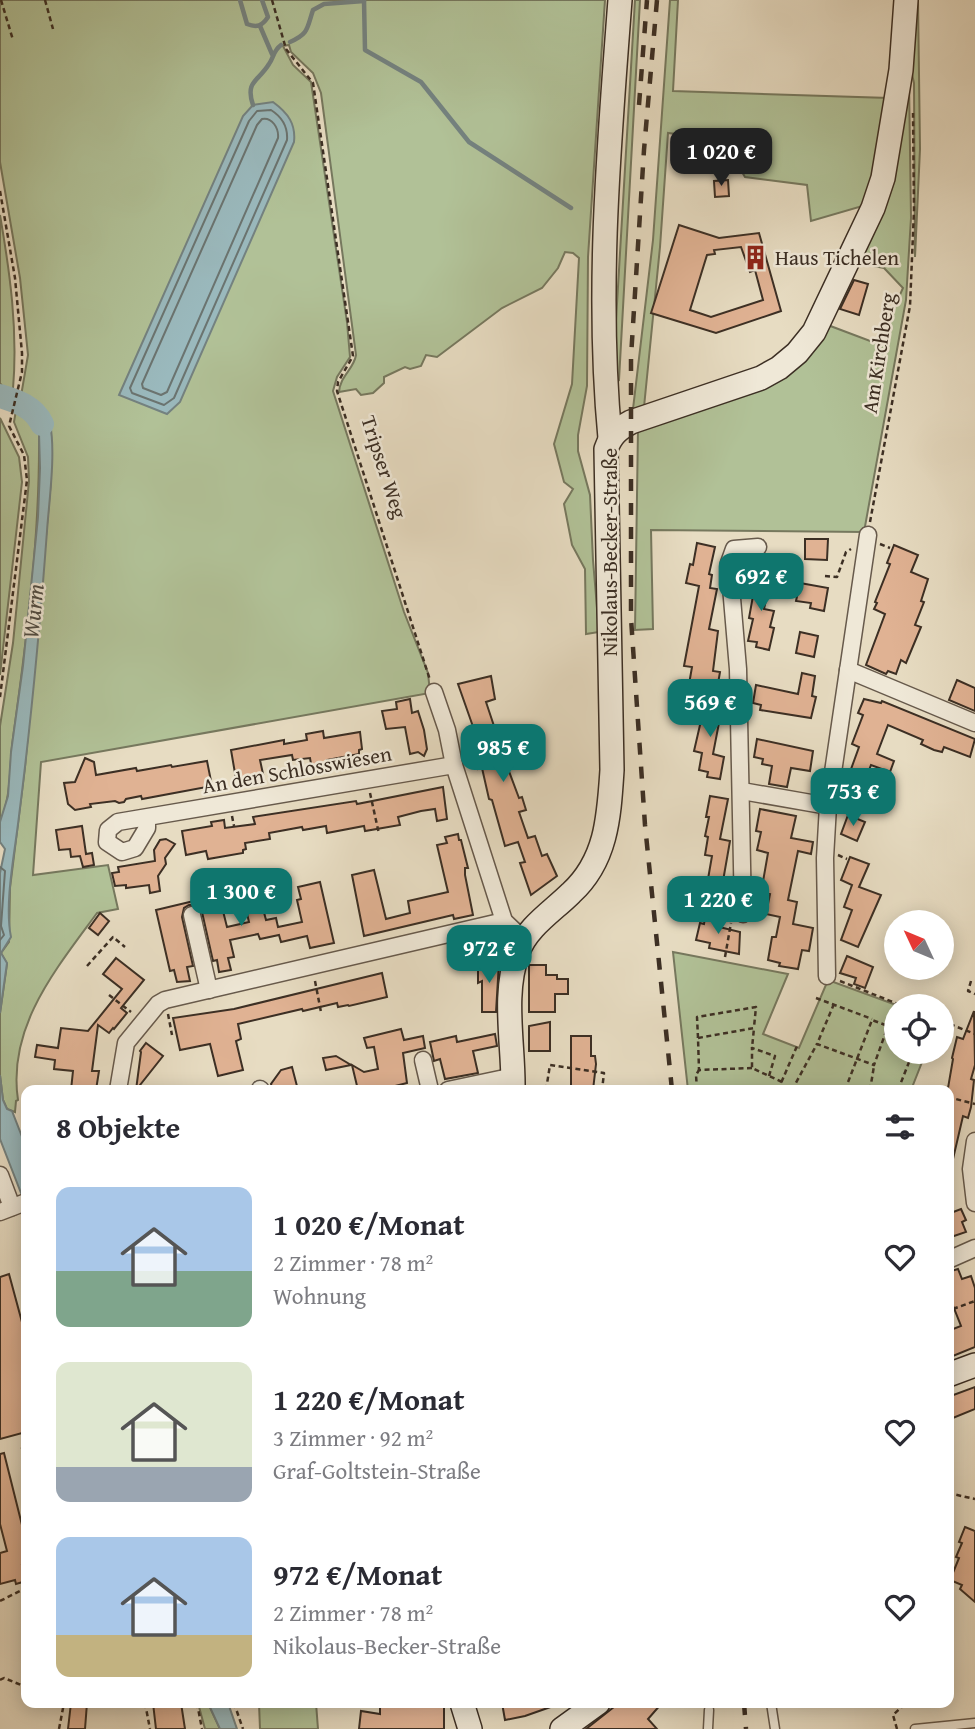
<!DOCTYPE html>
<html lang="de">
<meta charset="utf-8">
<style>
body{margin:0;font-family:"Gentium Book Plus",serif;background:#f7f7f7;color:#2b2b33;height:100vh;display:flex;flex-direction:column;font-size:26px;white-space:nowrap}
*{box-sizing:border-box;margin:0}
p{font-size:23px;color:#7c7c81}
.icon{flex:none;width:38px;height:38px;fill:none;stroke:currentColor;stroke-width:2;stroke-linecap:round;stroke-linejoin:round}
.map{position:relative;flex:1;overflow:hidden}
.sheet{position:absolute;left:21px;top:1085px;width:933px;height:623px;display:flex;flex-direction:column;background:#fff;border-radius:14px;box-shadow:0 4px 18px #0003}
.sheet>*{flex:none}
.needle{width:46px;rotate:314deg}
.controls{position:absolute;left:884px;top:910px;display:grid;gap:14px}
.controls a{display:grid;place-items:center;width:70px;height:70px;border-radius:50%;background:#fff;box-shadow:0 4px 18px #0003;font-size:35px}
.price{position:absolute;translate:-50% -60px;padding:0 16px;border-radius:14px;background:#0f766e;color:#fff;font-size:23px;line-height:46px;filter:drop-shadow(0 2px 4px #0008)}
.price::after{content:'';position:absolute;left:50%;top:42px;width:21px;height:16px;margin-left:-10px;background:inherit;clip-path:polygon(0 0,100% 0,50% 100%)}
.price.selected{background:#222;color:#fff}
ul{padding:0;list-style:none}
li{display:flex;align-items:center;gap:21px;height:175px;padding:0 35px}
li span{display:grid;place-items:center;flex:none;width:196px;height:140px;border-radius:14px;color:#555}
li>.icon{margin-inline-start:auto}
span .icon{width:84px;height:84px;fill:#fffc;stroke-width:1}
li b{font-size:30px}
h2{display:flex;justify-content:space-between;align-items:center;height:84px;padding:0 35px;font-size:30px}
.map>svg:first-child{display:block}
.green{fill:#b1c197;stroke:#76785e;stroke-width:2}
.water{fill:#9ab9bd;stroke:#748280;stroke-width:2}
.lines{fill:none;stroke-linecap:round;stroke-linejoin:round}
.shore{stroke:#6b7470;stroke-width:2}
.stream{stroke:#748280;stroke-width:4.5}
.river{stroke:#9ab9bd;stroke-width:24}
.building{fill:#e0b293;stroke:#3c2f24;stroke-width:2;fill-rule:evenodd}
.service-casing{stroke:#675a4c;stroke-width:11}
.minor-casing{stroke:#675a4c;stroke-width:19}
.secondary-casing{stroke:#3c2f24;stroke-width:26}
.path{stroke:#3c2f24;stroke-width:2.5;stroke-dasharray:5 3.5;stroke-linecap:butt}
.service{stroke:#efe8d7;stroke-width:8}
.minor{stroke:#efe8d7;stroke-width:16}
.secondary{stroke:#efe8d7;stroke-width:23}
.rail{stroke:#3c2f24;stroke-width:4.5;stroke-dasharray:12 12;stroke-linecap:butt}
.labels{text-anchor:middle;stroke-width:5;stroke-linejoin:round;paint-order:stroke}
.poi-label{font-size:21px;fill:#3c2f24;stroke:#efe8d7;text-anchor:start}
.street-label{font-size:21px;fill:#3c2f24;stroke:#efe8d7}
.water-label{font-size:23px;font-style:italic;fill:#4f4b43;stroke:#efe8d7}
</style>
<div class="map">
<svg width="975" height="1729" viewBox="0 0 975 1729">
<rect width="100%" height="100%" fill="#e7dcc2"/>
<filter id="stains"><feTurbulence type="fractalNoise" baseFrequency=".00286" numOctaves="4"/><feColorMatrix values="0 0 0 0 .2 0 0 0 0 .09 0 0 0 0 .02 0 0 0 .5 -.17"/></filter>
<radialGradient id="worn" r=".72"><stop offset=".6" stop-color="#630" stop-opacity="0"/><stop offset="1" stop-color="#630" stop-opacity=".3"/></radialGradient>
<g class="green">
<path d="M0 0H605L588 257 587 386 578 435V451L590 495 593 560 599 632 586 634 585 569 572 545 564 504 573 489 564 482 554 444 572 384 579 258 573 253 565 252 558 268 542 288 502 308 437 357 426 355 421 366 410 369 405 367 384 377V383L373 393 361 395 356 389 339 392C340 376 354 369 356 355L321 93 313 73 291 52 289 45 283 46 293 65 311 82 347 322 350 357 337 377 333 391 404 612 428 673 430 693 41 762 33 875 108 865 118 909 97 913C56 969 7 1027 18 1100L16 1101 15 1112 7 1109 3 1100 0 1075V1013L7 964 1 953 9 942 10 888 25 767 51 481 50 422 30 401 21 396 28 355 20 278 0 162Z"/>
<path d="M635 0H640L619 380 614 379 613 371Z"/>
<path d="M670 0H678L673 91 889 98 866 205 811 221 807 185 745 177 724 141 668 133 660 247 644 407 633 409 653 240Z"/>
<path d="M914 0H918L920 149 915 257 914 83 910 65Z"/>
<path d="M909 82 911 218 906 300 864 532 651 530 653 629 635 630 638 428 723 400 825 324 878 344 903 288 884 268 852 262Z"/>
<path d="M0 215C10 273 18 330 13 389L3 387 0 383Z"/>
<path d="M16 410C29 416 34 421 39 434 40 535 27 637 13 738 9 766 12 795 0 822V726L13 643 29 481 28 457 14 422Z"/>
<path d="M0 418 19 457 22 482 0 675Z"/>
<path d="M673 952 788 974 763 1034 799 1048 828 980 899 1006H896V1052H926L911 1090H688Z"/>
<path d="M198 1703H208L220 1729H205Z"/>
<path d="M259 1703H316L318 1729H260Z"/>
</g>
<g class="water">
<path d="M273 102C288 113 296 124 294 142L180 402 167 414 119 395 243 116 253 105Z"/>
<path d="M21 396C32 401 47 411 50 424 56 452 49 502 47 531 40 626 31 722 19 816 15 852 4 903 11 937L1 953 7 963 0 1013V873L5 849 0 842V822L8 796 11 752 23 666 38 517 40 468 39 434 34 423 27 415 16 410Z"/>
<path d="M0 1075 3 1100 7 1109 12 1111 26 1147V1191L21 1193 0 1139Z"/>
<path d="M208 1703H228L237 1729H220Z"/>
</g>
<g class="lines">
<g class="shore">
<path d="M271 110C282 117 288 127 287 140L174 398 164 405 132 393 130 388 249 121 257 111Z"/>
<path d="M262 119C272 117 279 128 278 138L167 392 161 395 143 388 142 384 257 125Z"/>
<path d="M0 867 5 871 1 926 4 935 0 940"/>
</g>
<g class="stream">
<path d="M240 0 247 24C257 28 262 26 268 17L262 0"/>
<path d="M364 0 365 50 421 82 469 142 571 208"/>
<path d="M260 26 272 54"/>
<path d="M290 42C309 34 307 28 313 10L324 4 364 1"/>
<path d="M253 105C245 81 258 82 269 64 274 57 273 51 281 45"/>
</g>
<path class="river" d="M0 396C17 401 34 407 42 424"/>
</g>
<g class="building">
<path d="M728 180 729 196 715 197 714 181Z"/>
<path d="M679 225 719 238 759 233 781 311 716 333 651 313ZM741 247 750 272 755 270 763 300 711 317 690 310 707 255 715 254 714 250Z"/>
<path d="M854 280 868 284 859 315 840 309Z"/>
<path d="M805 539H828L827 560 805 559Z"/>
<path d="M697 543 715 547 709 574 712 575 710 588 717 589 709 629 718 631 713 671 720 672 716 695 688 690 692 667 684 666 699 586 686 583 690 564 693 565Z"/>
<path d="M894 545 918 555 911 572 928 579 921 601 924 602 915 625 921 627 906 663 901 660 896 674 888 671 886 674 866 665 885 614 874 609 877 603 875 602 890 564 887 563Z"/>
<path d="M753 574 771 578 764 609 774 611 770 627 774 628 769 650 756 647 757 642 748 641 753 619 749 618 753 596 749 595Z"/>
<path d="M800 583 828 588 824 611 810 608 811 603 796 601Z"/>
<path d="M800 632 818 636 814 657 796 653Z"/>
<path d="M802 673 815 676 812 696 816 697 811 718 760 710 761 705 753 703 756 685 798 694Z"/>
<path d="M491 676 495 699 486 702 495 729 503 726 508 739 498 742 519 798 522 797 526 810 519 812 528 838 535 836 542 856 547 854 557 876 531 895 520 863 525 862 518 842 505 846 492 800 489 799 482 768 478 769 474 758 483 755 458 684Z"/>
<path d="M957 680 975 688V711L949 700Z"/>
<path d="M410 699 412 713 418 711 424 730 427 749 424 756 418 752 410 754 405 727 386 729 382 711 397 709 396 702Z"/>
<path d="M706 699 723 702 713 754 724 757 720 779 707 777 708 772 699 770 702 753 694 751Z"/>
<path d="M864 699 881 703 882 701 975 739 970 757 944 747 942 752 934 750 921 744 923 740 888 725 877 754 894 761 890 772 871 765 862 788 868 790 861 809 844 803 856 774 850 772 859 747 852 744 863 715 858 713Z"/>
<path d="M323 731 324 738 360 732 362 749 359 750V754L327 760 329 766 312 769 310 758 293 760 292 755 260 760 263 774 236 779 231 750 284 740V744L307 740 306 734Z"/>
<path d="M757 739 813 751 810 771 791 768 787 787 769 784 772 766 762 764 763 759 754 757Z"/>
<path d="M85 758 94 762 96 775 136 768 137 771 171 765 172 767 207 761 212 786 142 799 141 796 126 799 124 802 119 803 115 801 90 804 91 807 75 810 68 804 64 783 75 782Z"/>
<path d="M443 787 447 819 437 821 435 809 421 811 398 817 400 825 365 831 364 826 327 833 326 826 303 830 302 827 269 833 270 839 245 843 246 849 243 850V853L208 859 206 851 186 855 182 831 212 826 211 822 224 820 225 828 255 824 253 817 356 801 357 804Z"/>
<path d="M710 796 728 799 720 839 730 841 723 881 732 883 728 904 710 901 714 880 708 879 712 856 705 855 708 837 705 836 709 817H706Z"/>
<path d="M760 809 796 816 791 838 813 842 811 854 798 851 788 900 797 902 793 924 813 928 809 951 802 950 798 969 779 966 780 963 768 960 772 937H776L780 917 766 914 770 894 761 893 768 853 757 850 761 832 756 831Z"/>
<path d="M848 815 865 822 857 841 841 834Z"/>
<path d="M82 826 86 854 92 853 94 865 83 867 80 856 71 857 70 849 59 850 56 830Z"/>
<path d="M458 834 459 840H461L468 868H465V875L473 915 454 919 453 915 364 936 352 875 374 870 386 919 410 913 408 901 448 892 437 845 447 843 445 837Z"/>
<path d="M166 839 175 844 165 858 166 864 158 876 160 891 150 893 149 885 126 888V885L115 886 112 873 119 872 118 867 155 861 154 850 160 840Z"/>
<path d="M850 857 869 864 859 887 881 895 858 947 841 940 852 910 844 907 852 885 841 880Z"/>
<path d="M320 882 334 943 310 948 307 936 281 942 279 935 260 939 258 934 230 940 234 957 228 958 231 970 219 972 217 960 213 961 202 912 196 905H189L184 908 182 917 193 966 187 967 190 981 177 982 174 970 170 971 156 910 219 895 227 927 249 922 244 901 260 897 266 920 276 918 278 927 302 922 297 900 301 899 298 887Z"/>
<path d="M706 912 717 914 715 926 740 932 739 954 709 948 710 943 696 940 700 923 704 924Z"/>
<path d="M100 913 109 921 98 935 89 928Z"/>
<path d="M847 956 873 967 865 988 854 984 856 978 840 973Z"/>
<path d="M116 958 144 980 121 1008 127 1013 114 1029 113 1028 109 1033 98 1025 92 1071H99L96 1090H71L73 1071 54 1069 55 1060 35 1057 37 1045 58 1048 61 1028 88 1031 122 989 103 974Z"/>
<path d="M478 962H499L496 1012H482V981L478 983Z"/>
<path d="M529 965H546V975H557V979H568V994H555V1012H529Z"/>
<path d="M382 973 387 997 349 1006 348 1005 338 1007 337 1003 303 1011 302 1009 238 1024 241 1039 236 1041 243 1070 218 1076 210 1044 180 1050 173 1018 234 1009Z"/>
<path d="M974 1011 975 1065 971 1079 974 1080 971 1107 968 1118 963 1116 953 1159H948V1088L953 1059 952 1058 957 1037 963 1039Z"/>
<path d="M550 1022V1051H529V1026Z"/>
<path d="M401 1029 404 1040 423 1036 425 1048 403 1053 407 1083 383 1089 384 1090H358L352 1065 364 1072 378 1069 374 1047 367 1048 364 1038Z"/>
<path d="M495 1034 497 1046 473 1051 478 1073 445 1079 440 1059 434 1061 430 1042 456 1036 457 1042Z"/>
<path d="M571 1036H591V1056H595L596 1064 593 1090H571Z"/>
<path d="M146 1043 163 1056 136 1090 141 1052 140 1051Z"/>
<path d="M336 1056 351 1065 326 1070 323 1058Z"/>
<path d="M292 1067 298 1090H273L271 1084 281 1070Z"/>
<path d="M961 1209 966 1220 962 1222 966 1232 948 1238V1214Z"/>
<path d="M958 1269 962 1279 971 1276 975 1288V1347L948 1358V1331L961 1326 948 1293V1272Z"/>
<path d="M9 1274 26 1337V1432L0 1439V1277Z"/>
<path d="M975 1387V1409L948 1420V1397Z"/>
<path d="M4 1453 26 1541V1564L22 1565 26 1581 16 1584 15 1580 0 1584V1553L7 1551 0 1524V1454Z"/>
<path d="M965 1527 975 1531V1602L960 1589 962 1585 950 1580 959 1558 956 1557 962 1543 959 1542Z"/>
<path d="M71 1703H87L85 1729H68Z"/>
<path d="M153 1703H181L185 1729H156Z"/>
<path d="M380 1703H444V1729H359L361 1711 380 1714Z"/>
<path d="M502 1703H558L559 1704 525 1716 505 1720Z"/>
<path d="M619 1703H662L648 1719 657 1729H586Z"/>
</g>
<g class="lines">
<defs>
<g id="service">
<path d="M771 1703 775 1729"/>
<path d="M708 1729 709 1710"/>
<path d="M915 1729 975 1723"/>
</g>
<g id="minor">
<path d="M848 670 975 723"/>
<path d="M434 692 447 730 454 765 504 921 524 940"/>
<path d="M742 791 828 806"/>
<path d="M147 818V828L135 848 122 852 107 842 108 830 118 822 454 765"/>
<path d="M743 914 738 669 729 563 734 549 758 547"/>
<path d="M192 915 209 990"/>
<path d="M827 976 825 858 828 806 868 535"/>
<path d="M423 1060 430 1090"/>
<path d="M260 1089 261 1090"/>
<path d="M118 1090 126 1043 158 1004 165 1000 504 921"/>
<path d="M448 1090 514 1076"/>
<path d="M975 1141 971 1169 975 1203"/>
<path d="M0 1175 12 1207"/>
<path d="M0 1212 26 1202"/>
<path d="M948 1260 975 1248"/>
</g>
<g id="secondary">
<path d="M610 438C596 292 609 145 620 0"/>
<path d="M513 1090C514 1046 502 995 518 952 527 927 553 911 571 893 607 860 609 816 612 770L606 449C611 435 618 429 631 422L761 378 779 368 797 353 814 332 873 208 883 178 901 70 906 0"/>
<path d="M948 1375 975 1365"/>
<path d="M462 1703 470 1729"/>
<path d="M562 1729 598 1703"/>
</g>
</defs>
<use href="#service" class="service-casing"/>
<use href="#minor" class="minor-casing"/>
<use href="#secondary" class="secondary-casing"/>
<g class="path">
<path d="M1 0 13 40"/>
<path d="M45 0 53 29"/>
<path d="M272 0 286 49 313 83 353 356 338 382 337 391 430 680"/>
<path d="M0 191 15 278 22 353V372L9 426 24 455 27 480 0 697"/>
<path d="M870 522 910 306 914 210 913 113"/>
<path d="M880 544 890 548"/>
<path d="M825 576 837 577 846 552 851 549"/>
<path d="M465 748 476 744"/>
<path d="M370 793 379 834"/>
<path d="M232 816 234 826"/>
<path d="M838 855 847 859"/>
<path d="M725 957 731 923"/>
<path d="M87 966 113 937 125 947"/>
<path d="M315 981 321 1012"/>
<path d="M840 981 903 1006"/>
<path d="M971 981 968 991 975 994"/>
<path d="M109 995 131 1012"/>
<path d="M816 998 872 1019"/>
<path d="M834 1004 817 1044 874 1065 888 1026"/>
<path d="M168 1014 172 1035"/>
<path d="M942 1021 975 1034"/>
<path d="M885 1033 896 1037"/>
<path d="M698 1038 697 1017 756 1007 754 1027"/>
<path d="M752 1068 699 1070 698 1038 754 1028 752 1048"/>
<path d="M769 1076 775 1056 752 1048V1068L782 1082"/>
<path d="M546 1090 550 1065 604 1073 602 1090"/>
<path d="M697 1090 696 1075 699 1070"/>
<path d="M778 1090 797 1046"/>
<path d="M792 1090 817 1044"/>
<path d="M845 1090 872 1020 888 1026 896 1004"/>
<path d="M870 1090 874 1066"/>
<path d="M898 1090 913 1052"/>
<path d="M948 1097 975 1104"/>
<path d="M953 1309 975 1301"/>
<path d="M26 1446 22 1448 26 1471"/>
<path d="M948 1493 975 1499"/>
<path d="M26 1521V1525"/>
<path d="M0 1601 26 1588"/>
<path d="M0 1680 4 1678 26 1687"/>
<path d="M145 1703 150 1729"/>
<path d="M197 1703 202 1729"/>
<path d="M234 1703 243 1729"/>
<path d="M59 1729 64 1703"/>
<path d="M897 1729 893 1715 906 1703"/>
</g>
<use href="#service" class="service"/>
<use href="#minor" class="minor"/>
<use href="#secondary" class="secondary"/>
<g class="rail">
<path d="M657 0 644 150 631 357V618L645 825 672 1090"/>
<path d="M639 105 647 0"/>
<path d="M744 1703 746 1729"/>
</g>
</g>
<defs>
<symbol id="building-bare" viewBox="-9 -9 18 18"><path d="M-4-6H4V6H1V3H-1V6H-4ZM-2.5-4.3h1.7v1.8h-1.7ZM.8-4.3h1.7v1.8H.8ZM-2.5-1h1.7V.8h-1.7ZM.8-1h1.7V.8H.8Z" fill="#8f2418" stroke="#efe8d7" stroke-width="2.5" paint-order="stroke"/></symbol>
</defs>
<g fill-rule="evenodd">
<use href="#building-bare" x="738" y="240" width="35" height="35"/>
</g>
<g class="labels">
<g class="poi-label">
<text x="775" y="265">Haus Tichelen</text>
</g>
<g class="street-label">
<text transform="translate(879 353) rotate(-81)" y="7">Am Kirchberg</text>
<text transform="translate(384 467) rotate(72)" y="7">Tripser Weg</text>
<text transform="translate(610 552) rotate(-90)" y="7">Nikolaus-Becker-Straße</text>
<text transform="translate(297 770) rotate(-10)" y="7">An den Schlosswiesen</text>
</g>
<g class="water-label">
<text transform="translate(33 611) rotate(-84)" y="8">Wurm</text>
</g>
</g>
<rect width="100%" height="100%" filter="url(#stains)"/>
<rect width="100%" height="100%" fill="url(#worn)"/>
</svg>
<div class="controls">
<a><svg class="needle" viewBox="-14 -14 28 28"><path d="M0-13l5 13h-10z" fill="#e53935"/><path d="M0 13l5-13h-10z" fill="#7c7c81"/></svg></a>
<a><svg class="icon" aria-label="locate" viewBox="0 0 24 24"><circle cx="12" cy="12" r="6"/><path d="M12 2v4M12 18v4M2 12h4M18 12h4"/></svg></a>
</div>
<b class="price selected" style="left:721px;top:188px">1 020 €</b>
<b class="price" style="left:761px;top:613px">692 €</b>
<b class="price" style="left:710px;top:739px">569 €</b>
<b class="price" style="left:503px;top:784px">985 €</b>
<b class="price" style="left:853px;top:828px">753 €</b>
<b class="price" style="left:241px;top:928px">1 300 €</b>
<b class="price" style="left:718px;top:936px">1 220 €</b>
<b class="price" style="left:489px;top:985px">972 €</b>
<section class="sheet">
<h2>8 Objekte<svg class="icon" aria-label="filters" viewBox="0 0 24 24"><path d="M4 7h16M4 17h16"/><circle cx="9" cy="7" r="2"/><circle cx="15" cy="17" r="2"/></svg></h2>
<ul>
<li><span style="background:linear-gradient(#a9c7e8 60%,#7fa58c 0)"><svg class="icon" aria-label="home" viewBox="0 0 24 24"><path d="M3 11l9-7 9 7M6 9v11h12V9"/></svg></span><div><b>1 020 €/Monat</b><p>2 Zimmer · 78 m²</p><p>Wohnung</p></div><svg class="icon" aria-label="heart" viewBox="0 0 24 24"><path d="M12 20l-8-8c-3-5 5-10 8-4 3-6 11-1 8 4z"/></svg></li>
<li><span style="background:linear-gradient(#dfe7d0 75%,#9aa5b1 0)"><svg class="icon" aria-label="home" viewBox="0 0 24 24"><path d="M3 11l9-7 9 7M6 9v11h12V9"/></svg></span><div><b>1 220 €/Monat</b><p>3 Zimmer · 92 m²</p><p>Graf-Goltstein-Straße</p></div><svg class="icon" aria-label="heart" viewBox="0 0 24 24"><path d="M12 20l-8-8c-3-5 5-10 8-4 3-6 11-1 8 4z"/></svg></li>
<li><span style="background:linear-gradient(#a9c7e8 70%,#c2b280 0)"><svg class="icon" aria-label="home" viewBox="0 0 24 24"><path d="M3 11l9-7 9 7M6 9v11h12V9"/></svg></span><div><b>972 €/Monat</b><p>2 Zimmer · 78 m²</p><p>Nikolaus-Becker-Straße</p></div><svg class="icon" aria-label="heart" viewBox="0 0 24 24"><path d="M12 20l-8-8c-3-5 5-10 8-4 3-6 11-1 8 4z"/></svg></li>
</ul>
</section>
</div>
